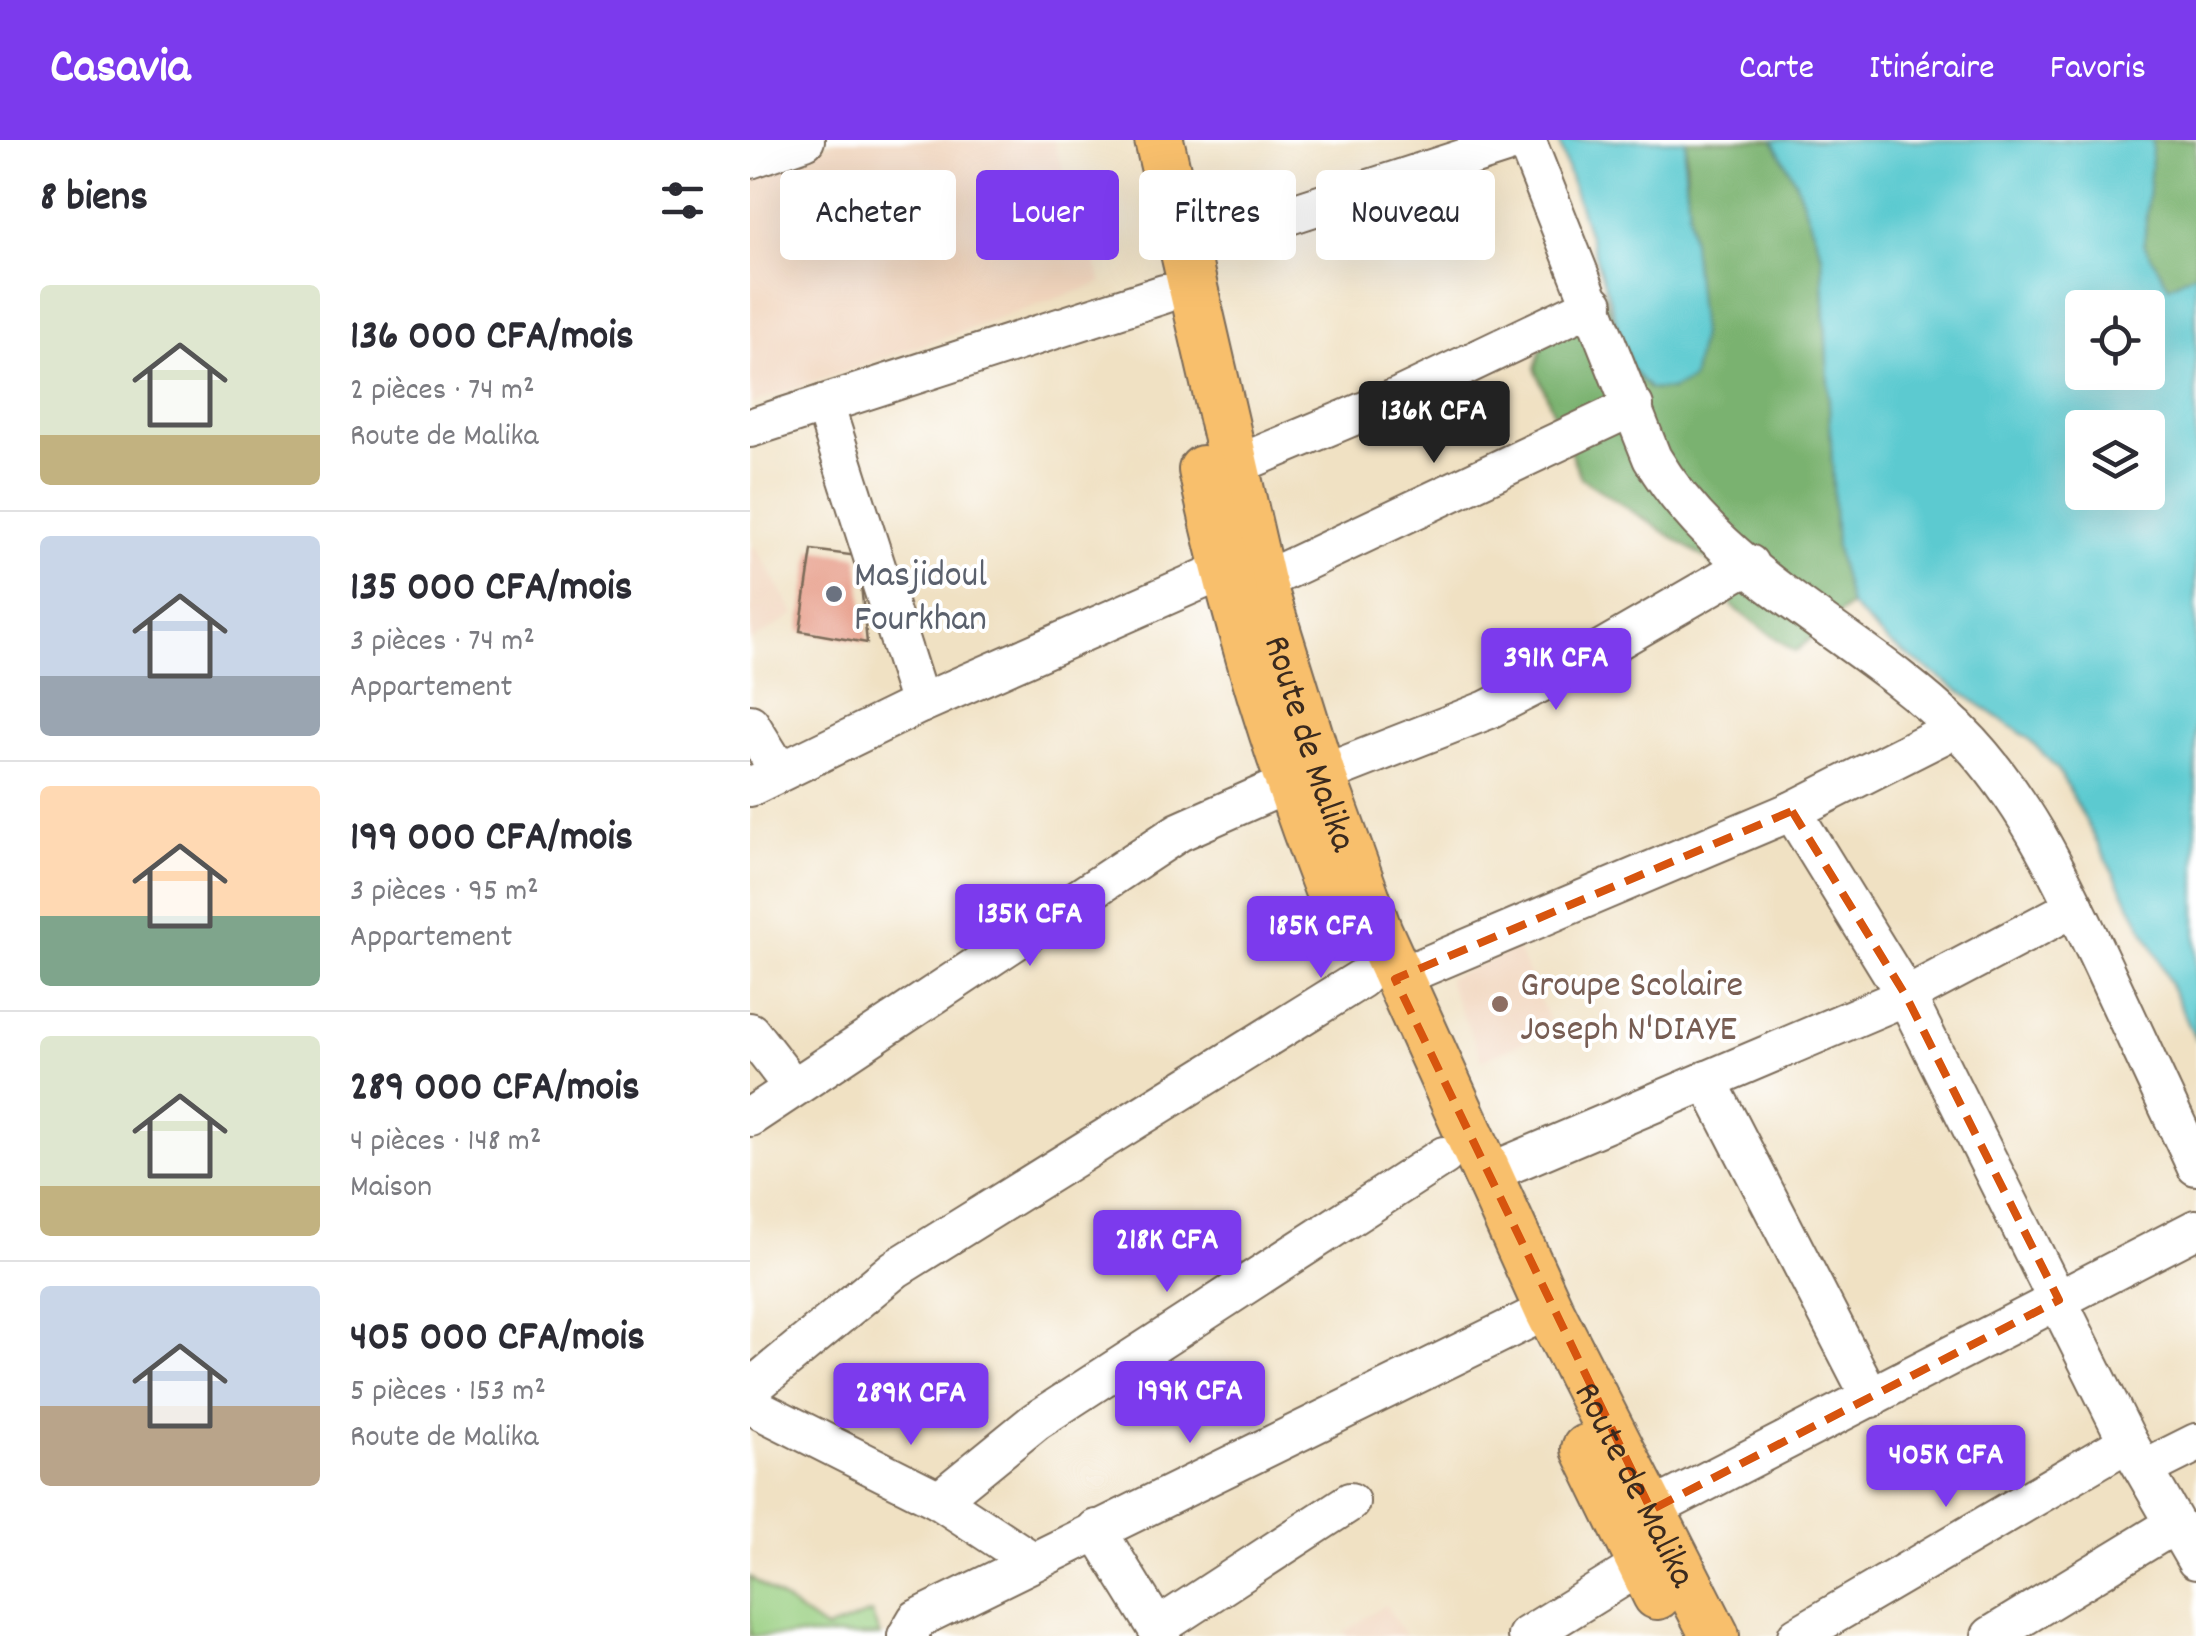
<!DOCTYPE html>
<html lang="fr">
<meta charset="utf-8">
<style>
body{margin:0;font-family:Dekko,sans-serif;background:#f2f2f3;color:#2b2b33;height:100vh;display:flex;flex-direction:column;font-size:38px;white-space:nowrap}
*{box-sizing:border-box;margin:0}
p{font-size:32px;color:#7c7c81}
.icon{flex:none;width:55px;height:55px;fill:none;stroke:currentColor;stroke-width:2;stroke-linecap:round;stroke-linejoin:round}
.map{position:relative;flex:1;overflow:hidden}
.sheet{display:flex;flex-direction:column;background:#fff;width:750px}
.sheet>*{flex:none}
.guide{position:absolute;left:30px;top:30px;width:950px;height:90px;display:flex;gap:20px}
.buttons{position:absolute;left:1315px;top:150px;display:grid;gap:20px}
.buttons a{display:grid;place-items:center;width:100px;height:100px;border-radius:10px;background:#fff;box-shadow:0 10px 40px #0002;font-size:50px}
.price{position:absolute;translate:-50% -85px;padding:0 22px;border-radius:10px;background:#7c3aed;color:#fff;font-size:32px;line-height:65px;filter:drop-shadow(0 2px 5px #0008)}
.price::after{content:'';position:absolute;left:50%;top:60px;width:30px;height:22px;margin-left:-15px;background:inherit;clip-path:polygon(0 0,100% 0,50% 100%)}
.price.active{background:#222;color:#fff}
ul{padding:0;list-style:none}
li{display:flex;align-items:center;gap:30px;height:250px;padding:0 40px}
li+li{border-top:2px solid #e1e1e2}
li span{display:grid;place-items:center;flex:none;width:280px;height:200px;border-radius:10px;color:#555}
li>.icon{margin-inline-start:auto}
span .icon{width:120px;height:120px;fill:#fffc;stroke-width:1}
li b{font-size:42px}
h2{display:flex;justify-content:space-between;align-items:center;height:120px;padding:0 40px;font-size:42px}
.chip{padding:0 35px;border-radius:10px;background:#fff;box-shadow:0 10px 40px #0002;font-size:35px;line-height:90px}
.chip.active{background:#7c3aed;color:#fff}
header{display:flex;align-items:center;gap:60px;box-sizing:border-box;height:140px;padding:0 50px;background:#7c3aed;color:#fff}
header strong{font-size:48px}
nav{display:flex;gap:55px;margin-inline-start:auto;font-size:35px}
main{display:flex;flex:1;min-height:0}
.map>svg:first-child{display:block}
.built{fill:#f1d5bd}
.green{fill:#99cf81;stroke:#6a7c50;stroke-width:2.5}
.forest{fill:#7ab26f;stroke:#5a6e46;stroke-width:2.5}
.water{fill:#5ccad0;stroke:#4c7a77;stroke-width:2.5;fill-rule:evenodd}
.building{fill:#e59681}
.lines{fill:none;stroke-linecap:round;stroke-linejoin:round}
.minor-casing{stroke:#7a6a58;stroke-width:42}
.major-casing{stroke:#7a6a58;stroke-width:52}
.minor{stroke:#fff;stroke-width:38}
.major{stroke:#f8bf6c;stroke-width:48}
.marked{fill:none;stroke:#d7540e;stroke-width:8;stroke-dasharray:20 12;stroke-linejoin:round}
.worship-dot{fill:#6b7280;stroke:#fff;stroke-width:4}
.education-dot{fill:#8d6e63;stroke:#fff;stroke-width:4}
.labels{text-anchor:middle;stroke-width:8;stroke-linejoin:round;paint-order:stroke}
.worship-label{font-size:38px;fill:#5b616d;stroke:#fff;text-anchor:start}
.street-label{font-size:38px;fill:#3b2a1e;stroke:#fff}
.education-label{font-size:38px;fill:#785e54;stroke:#fff;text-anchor:start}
</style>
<header>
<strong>Casavia</strong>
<nav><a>Carte</a><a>Itinéraire</a><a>Favoris</a></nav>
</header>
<main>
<section class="sheet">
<h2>8 biens<svg class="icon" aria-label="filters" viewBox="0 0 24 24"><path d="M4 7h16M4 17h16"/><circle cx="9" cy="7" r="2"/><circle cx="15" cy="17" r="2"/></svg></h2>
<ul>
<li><span style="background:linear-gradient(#dfe7d0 75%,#c2b280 0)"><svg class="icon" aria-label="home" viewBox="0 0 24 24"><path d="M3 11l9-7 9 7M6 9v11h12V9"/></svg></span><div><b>136 000 CFA/mois</b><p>2 pièces · 74 m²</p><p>Route de Malika</p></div></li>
<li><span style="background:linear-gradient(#c9d6e8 70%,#9aa5b1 0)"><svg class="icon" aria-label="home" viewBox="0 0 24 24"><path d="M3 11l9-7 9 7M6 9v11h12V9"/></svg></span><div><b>135 000 CFA/mois</b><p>3 pièces · 74 m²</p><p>Appartement</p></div></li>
<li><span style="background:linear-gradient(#ffd9b3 65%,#7fa58c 0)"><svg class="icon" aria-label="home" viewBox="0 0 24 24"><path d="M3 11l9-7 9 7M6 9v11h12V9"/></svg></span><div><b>199 000 CFA/mois</b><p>3 pièces · 95 m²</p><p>Appartement</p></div></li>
<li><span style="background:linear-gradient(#dfe7d0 75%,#c2b280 0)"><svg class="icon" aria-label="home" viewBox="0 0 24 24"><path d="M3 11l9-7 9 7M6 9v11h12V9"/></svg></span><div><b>289 000 CFA/mois</b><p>4 pièces · 148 m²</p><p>Maison</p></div></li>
<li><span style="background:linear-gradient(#c9d6e8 60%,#b9a48a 0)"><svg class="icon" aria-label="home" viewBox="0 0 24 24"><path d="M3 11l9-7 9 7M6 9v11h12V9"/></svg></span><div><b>405 000 CFA/mois</b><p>5 pièces · 153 m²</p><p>Route de Malika</p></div></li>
</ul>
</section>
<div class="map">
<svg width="1446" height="1496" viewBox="0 0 1446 1496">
<rect width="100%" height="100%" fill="#fff"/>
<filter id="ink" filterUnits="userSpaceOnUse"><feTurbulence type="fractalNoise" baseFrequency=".01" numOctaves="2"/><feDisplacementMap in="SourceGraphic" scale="20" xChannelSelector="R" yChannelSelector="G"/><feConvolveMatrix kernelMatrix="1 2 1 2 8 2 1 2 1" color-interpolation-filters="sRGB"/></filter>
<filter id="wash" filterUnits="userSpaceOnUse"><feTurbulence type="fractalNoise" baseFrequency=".0048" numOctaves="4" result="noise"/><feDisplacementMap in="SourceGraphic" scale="40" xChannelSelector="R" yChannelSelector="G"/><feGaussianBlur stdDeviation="2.25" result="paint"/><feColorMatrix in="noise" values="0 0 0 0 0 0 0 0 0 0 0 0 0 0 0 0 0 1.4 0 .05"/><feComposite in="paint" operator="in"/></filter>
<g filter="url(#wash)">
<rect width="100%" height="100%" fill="#f0e1c3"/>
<g class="built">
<path d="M87 0H303L352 143 0 264V30Z"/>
<path d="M4 406 45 474 0 502V409Z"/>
<path d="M767 808 803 890 732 920 697 839Z"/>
<path d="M635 1465 655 1496H597L594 1492Z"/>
</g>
<path class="green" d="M0 1437 76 1490 121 1473 130 1496H0Z"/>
<g class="forest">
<path d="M936 0H1023L1045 40 1072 115 1086 407 1100 465 1045 512 983 467 959 421 831 338 785 228 801 177 852 150 882 230 899 249 920 250 937 61Z"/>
<path d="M1403 0H1446V132L1419 147 1394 105Z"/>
</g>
<g class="water">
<path d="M808 0H936L934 20 951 194 942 240 920 250 900 249 882 230Z"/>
<path d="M1023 0H1403L1394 105 1419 146 1446 132V901L1404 809 1309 631 1278 598 1138 502 1100 465 1086 407 1072 115 1045 40ZM1332 168H1398V232H1332ZM1332 288H1398V352H1332Z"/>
</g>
<g id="blocks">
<path class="building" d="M62 410 108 416 117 503 50 491Z"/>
</g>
</g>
<g filter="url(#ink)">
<use href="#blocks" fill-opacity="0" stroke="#7a6a58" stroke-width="2.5"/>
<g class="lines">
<defs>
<g id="minor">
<path d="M776 0 902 318C973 438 1111 494 1207 589 1276 657 1315 746 1356 833 1386 897 1416 962 1446 1026"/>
<path d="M0 19 55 0"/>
<path d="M437 108 771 0"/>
<path d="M74 264 170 564"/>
<path d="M0 288 414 154"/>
<path d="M484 326 651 256 844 164"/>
<path d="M511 442 884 266"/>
<path d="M0 584 29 631"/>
<path d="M571 635 737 570 816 530 999 424"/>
<path d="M0 647 170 564 474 430"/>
<path d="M1042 671 1156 856 1378 1302 1446 1420"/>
<path d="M645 839 1042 671 1206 588"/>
<path d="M0 892 42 946"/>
<path d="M957 940 1121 1258"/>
<path d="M0 977 429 692 537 644"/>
<path d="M739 1033 1156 856 1325 767"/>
<path d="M0 1249 145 1129 611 839"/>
<path d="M0 1265 189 1360 282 1421"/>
<path d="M1394 1329 1446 1303"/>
<path d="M189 1360 286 1281 694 1016"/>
<path d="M901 1370 1446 1089"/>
<path d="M346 1389 412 1496"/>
<path d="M407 1488 600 1362"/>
<path d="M157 1496 167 1479 777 1180"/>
<path d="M777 1496 890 1426"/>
<path d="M1047 1496 1378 1302"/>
<path d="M1241 1496 1425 1384"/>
</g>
<g id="major">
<path id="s1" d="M409 0 511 442 571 635 628 792 799 1170 965 1496"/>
<path d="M453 330C484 476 528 618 582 758"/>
<path d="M836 1309 907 1455"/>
</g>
</defs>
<use href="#minor" class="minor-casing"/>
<use href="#major" class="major-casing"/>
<use href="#minor" class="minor"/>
<use href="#major" class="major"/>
</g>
</g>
<path class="marked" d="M1042 671 1156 856 1309 1160 901 1370 645 839Z"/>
<circle class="worship-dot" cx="84" cy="454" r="10"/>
<circle class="education-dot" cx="750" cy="864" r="10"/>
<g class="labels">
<g class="worship-label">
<text x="104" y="445">Masjidoul<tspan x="104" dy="44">Fourkhan</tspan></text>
</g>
<g class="street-label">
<text dy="13" stroke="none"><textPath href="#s1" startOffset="622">Route de Malika</textPath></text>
<text dy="13" stroke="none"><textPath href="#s1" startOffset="1432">Route de Malika</textPath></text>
</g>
<g class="education-label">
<text x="770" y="855">Groupe Scolaire<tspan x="770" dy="44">Joseph N'DIAYE</tspan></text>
</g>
</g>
</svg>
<div class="buttons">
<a><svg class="icon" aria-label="locate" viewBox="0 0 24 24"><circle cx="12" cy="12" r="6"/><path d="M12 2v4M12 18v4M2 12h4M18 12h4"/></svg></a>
<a><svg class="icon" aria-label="layers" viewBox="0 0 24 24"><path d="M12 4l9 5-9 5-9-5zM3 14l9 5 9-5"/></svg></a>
</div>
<b class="price active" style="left:684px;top:326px">136K CFA</b>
<b class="price" style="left:806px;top:573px">391K CFA</b>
<b class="price" style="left:280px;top:829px">135K CFA</b>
<b class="price" style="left:571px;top:841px">185K CFA</b>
<b class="price" style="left:417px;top:1155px">218K CFA</b>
<b class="price" style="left:440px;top:1306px">199K CFA</b>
<b class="price" style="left:161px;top:1308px">289K CFA</b>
<b class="price" style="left:1196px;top:1370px">405K CFA</b>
<div class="guide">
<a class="chip">Acheter</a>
<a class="chip active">Louer</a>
<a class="chip">Filtres</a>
<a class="chip">Nouveau</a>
</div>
</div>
</main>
